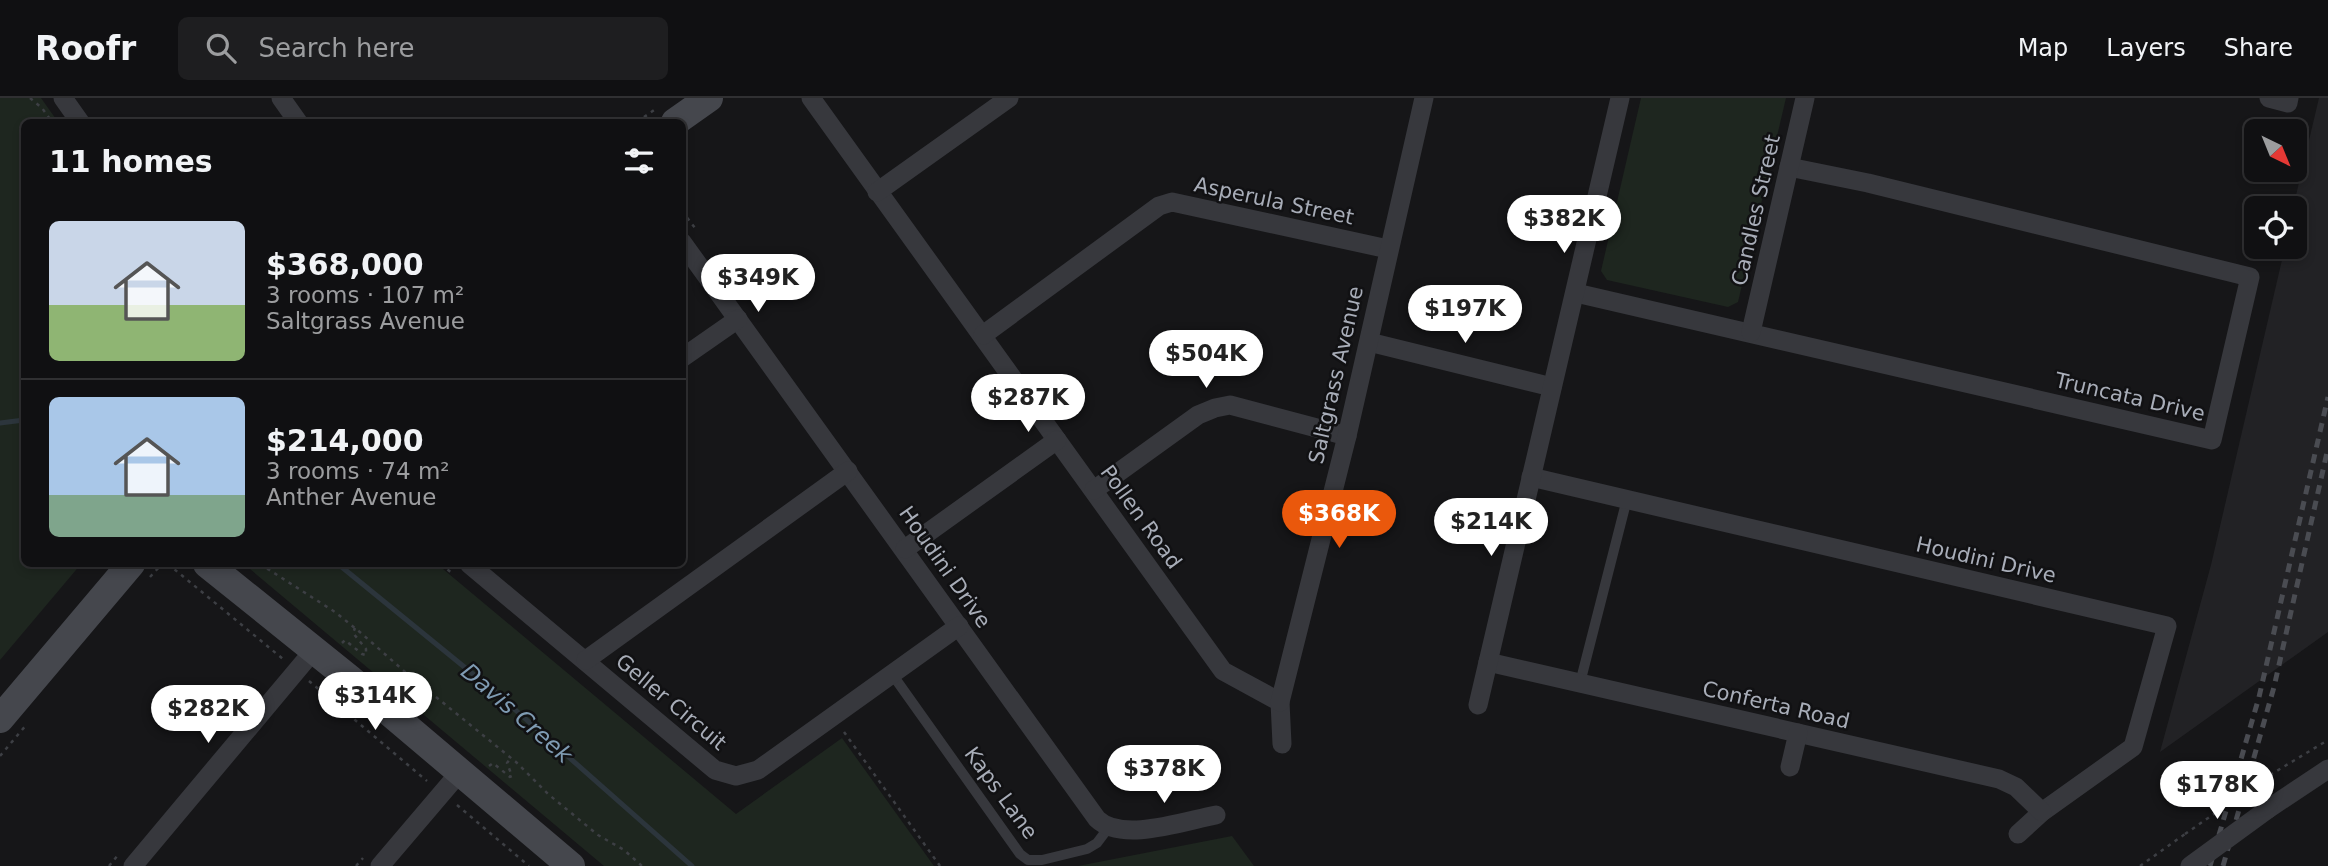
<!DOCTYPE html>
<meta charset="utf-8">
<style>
body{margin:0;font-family:"DejaVu Sans",sans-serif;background:#1e1e20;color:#f1f3f6;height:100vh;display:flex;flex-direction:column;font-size:26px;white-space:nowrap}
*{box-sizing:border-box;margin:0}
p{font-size:23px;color:#9c9d9f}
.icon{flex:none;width:38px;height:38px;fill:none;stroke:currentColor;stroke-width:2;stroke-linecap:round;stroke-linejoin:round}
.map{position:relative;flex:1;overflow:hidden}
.sheet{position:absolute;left:21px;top:21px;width:665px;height:448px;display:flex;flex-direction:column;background:#101012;border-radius:10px;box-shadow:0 4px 10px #0003,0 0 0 2px #303032}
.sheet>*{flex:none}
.needle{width:46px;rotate:137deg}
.fabs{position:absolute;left:2244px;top:21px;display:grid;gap:14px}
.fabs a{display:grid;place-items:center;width:63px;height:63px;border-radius:10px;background:#101012;box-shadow:0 4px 10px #0003,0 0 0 2px #303032;font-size:35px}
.price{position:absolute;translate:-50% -60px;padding:0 16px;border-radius:24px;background:#fff;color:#222;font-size:23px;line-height:46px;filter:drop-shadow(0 2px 4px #0008)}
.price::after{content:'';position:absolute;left:50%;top:42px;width:21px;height:16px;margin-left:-10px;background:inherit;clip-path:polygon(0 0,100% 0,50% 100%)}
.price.active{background:#ea580c;color:#fff}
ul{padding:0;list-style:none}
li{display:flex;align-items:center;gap:21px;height:175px;padding:0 28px}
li+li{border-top:2px solid #303032}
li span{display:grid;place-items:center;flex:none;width:196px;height:140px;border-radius:10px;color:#555}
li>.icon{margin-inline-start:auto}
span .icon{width:84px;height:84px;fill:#fffc;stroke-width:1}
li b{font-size:30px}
h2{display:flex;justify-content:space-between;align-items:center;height:84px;padding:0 28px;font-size:30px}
header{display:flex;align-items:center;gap:42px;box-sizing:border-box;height:98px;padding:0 35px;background:#101012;border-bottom:2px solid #303032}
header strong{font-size:33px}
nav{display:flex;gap:38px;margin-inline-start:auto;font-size:24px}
.search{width:490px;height:63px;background:#1e1e20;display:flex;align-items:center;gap:18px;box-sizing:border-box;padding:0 24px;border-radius:10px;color:#9c9d9f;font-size:26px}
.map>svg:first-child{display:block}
.built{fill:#222225}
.green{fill:#1e261f}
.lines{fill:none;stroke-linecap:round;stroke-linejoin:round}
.stream{stroke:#2c353c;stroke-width:5}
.path{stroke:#3d3f44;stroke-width:2.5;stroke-dasharray:3.5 5;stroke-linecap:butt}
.lane{stroke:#37383d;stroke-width:10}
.street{stroke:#37383d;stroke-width:19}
.secondary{stroke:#45474d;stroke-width:28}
.rail{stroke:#4a4c52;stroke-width:5;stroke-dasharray:9 7;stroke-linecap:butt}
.path-bridge{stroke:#3d3f44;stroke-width:2.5;stroke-dasharray:3.5 5;stroke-linecap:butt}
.street-bridge{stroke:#37383d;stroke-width:19}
.labels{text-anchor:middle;stroke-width:5;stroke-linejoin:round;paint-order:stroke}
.street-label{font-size:21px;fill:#a8adb8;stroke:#111113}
.water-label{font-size:23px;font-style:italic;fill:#7f9bb3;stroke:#111113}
</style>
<header>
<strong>Roofr</strong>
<div class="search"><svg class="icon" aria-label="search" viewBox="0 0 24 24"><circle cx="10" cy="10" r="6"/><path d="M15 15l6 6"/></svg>Search here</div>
<nav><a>Map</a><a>Layers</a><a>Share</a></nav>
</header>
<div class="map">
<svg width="2328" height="768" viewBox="0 0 2328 768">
<rect width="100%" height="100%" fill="#161618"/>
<path class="built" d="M2319 0H2328V534L2160 654 2211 467 2285 149H2294L2293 110Z"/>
<g class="green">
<path d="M0 0H41L58 24H24V466H81L0 562Z"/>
<path d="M1641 0H1786L1738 204 1728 209 1607 182 1601 173Z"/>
<path d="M244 466H437L736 716 842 640 934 768H604Z"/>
<path d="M1232 738 1254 768H1078Z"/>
</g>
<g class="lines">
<g class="stream">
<path d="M0 325 24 322"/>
<path d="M338 466 495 594 692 768"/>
</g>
<g class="path">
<path d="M30 0 42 10 52 24"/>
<path d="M617 22 619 24"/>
<path d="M637 24 657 10"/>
<path d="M682 113 695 130"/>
<path d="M168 466 283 561"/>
<path d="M260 466 335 514 361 535 404 573 516 664 548 696 598 737 624 752 642 768"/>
<path d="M441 466 453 476"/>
<path d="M150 479 162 466"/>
<path d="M342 545 345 542 362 556 366 557V551L353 535 355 530"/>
<path d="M309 583 427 683"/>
<path d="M844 634 940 768"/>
<path d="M0 658 27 626"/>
<path d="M489 668 493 665 510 679 512 678 507 665 510 661"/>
<path d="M2270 677 2328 642"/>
<path d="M457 707 529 768"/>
<path d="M109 768 118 757"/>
<path d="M356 768 363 760"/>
<path d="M2140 768 2185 736"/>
</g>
<g class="lane">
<path d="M892 576 1020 756 1028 762H1042L1087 751 1097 745 1109 729"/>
<path d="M1580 585 1627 401"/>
</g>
<g class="street">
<path d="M63 0 80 24"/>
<path d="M281 0 298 24"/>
<path d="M811 0 1223 573 1280 604 1282 646"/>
<path d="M2269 0 2288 5 2289 0"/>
<path d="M877 94 1009 0"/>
<path d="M682 144 1097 721C1122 745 1184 723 1216 717"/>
<path d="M1576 195 2212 342 2250 179 1868 85 1789 69"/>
<path d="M1751 234 1805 0"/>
<path d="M983 237 1159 108 1172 104 1388 151"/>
<path d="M1369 244 1552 289"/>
<path d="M682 260 738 221"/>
<path d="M1531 379 2167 528 2133 649 2042 714 2018 736"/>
<path d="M1094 392 1198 317 1215 310 1230 307 1347 338"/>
<path d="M905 451 1057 342"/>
<path d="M469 466 715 672 736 678 758 672 959 528"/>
<path d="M586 562 848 373"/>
<path d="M1488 564 1999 681 2016 689 2042 714"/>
<path d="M1280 604 1347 338 1424 0"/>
<path d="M1478 607 1620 0"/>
<path d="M1790 669 1798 635"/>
<path d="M2268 711 2328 671"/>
<path d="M133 768 314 552"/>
<path d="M380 768 460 674"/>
</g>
<g class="secondary">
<path d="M675 24 709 0"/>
<path d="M207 466 350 581 571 768"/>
<path d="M0 621 131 466"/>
</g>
<g class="rail">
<path d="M2210 768 2259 599 2328 299"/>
<path d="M2223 768 2274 589 2328 350"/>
</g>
<path class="path-bridge" d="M2185 736 2270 677"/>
<path class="street-bridge" d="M2190 768 2268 711"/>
</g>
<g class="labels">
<g class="street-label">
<text transform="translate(1274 103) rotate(12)" y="7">Asperula Street</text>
<text transform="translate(1756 112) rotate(-77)" y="7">Candles Street</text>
<text transform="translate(1336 277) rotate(-77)" y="7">Saltgrass Avenue</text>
<text transform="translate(2130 299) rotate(13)" y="7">Truncata Drive</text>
<text transform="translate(1141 419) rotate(54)" y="7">Pollen Road</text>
<text transform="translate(1986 462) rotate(13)" y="7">Houdini Drive</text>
<text transform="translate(945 469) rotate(55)" y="7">Houdini Drive</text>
<text transform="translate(671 604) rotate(40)" y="7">Geller Circuit</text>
<text transform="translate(1776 607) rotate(13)" y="7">Conferta Road</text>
<text transform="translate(1001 695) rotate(54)" y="7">Kaps Lane</text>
</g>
<g class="water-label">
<text transform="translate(517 615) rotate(41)" y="8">Davis Creek</text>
</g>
</g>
</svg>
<div class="fabs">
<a><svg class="needle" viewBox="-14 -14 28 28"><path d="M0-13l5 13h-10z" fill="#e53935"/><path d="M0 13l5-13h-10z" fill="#9c9d9f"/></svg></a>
<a><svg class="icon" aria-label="locate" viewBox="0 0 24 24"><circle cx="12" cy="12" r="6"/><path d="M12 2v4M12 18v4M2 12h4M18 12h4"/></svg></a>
</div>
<b class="price" style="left:1564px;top:157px">$382K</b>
<b class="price" style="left:758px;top:216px">$349K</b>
<b class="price" style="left:1465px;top:247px">$197K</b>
<b class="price" style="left:1206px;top:292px">$504K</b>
<b class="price" style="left:1028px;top:336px">$287K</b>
<b class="price active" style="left:1339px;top:452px">$368K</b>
<b class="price" style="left:1491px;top:460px">$214K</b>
<b class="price" style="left:375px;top:634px">$314K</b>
<b class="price" style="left:208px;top:647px">$282K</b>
<b class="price" style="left:1164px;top:707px">$378K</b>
<b class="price" style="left:2217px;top:723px">$178K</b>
<section class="sheet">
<h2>11 homes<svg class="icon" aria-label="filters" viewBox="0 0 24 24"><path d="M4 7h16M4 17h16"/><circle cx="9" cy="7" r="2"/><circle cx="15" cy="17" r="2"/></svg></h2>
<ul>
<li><span style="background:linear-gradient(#c9d6e8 60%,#8fb573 0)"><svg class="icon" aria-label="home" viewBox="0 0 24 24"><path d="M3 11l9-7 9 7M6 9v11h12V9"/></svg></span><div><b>$368,000</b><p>3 rooms · 107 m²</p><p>Saltgrass Avenue</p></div></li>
<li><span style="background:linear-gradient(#a9c7e8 70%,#7fa58c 0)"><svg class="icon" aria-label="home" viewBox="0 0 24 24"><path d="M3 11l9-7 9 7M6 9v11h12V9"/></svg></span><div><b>$214,000</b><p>3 rooms · 74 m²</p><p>Anther Avenue</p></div></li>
</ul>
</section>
</div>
